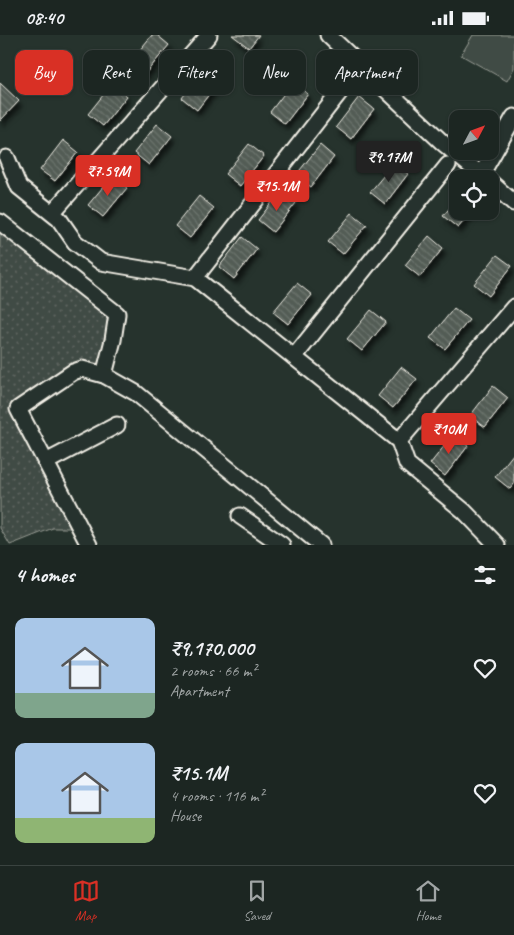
<!DOCTYPE html>
<meta charset="utf-8">
<style>
body{margin:0;font-family:Caveat,sans-serif;background:#252e2a;color:#f1f3f6;height:100vh;display:flex;flex-direction:column;font-size:19px;white-space:nowrap}
*{box-sizing:border-box;margin:0}
p{font-size:16px;color:#a0a5a5}
.icon{flex:none;width:28px;height:28px;fill:none;stroke:currentColor;stroke-width:2;stroke-linecap:round;stroke-linejoin:round}
.map{position:relative;height:510px;overflow:hidden}
.side{display:flex;flex-direction:column;background:#1c2622;flex:1}
.side>*{flex:none}
.top-card{position:absolute;left:15px;top:15px;width:485px;height:45px;display:flex;gap:10px}
.needle{width:32px;rotate:49deg}
.tools{position:absolute;left:449px;top:75px;display:grid;gap:10px}
.tools a{display:grid;place-items:center;width:50px;height:50px;border-radius:10px;background:#1c2622;box-shadow:0 1px 4px #0004,0 0 0 1px #3a4340;font-size:25px}
.price{position:absolute;translate:-50% -42px;padding:0 11px;border-radius:5px;background:#d93025;color:#fff;font-size:16px;line-height:32px;filter:drop-shadow(0 1px 2px #0008)}
.price::after{content:'';position:absolute;left:50%;top:30px;width:15px;height:11px;margin-left:-8px;background:inherit;clip-path:polygon(0 0,100% 0,50% 100%)}
.price.active{background:#222;color:#fff}
ul{padding:0;list-style:none}
li{display:flex;align-items:center;gap:15px;height:125px;padding:0 15px}
li span{display:grid;place-items:center;flex:none;width:140px;height:100px;border-radius:10px;color:#555}
li>.icon{margin-inline-start:auto}
span .icon{width:60px;height:60px;fill:#fffc;stroke-width:1}
li b{font-size:21px}
h2{display:flex;justify-content:space-between;align-items:center;height:60px;padding:0 15px;font-size:21px}
.pill{padding:0 18px;border-radius:10px;background:#1c2622;box-shadow:0 1px 4px #0004,0 0 0 1px #3a4340;font-size:18px;line-height:45px}
.pill.active{background:#d93025;color:#fff}
.status{display:flex;justify-content:space-between;align-items:center;height:35px;padding:0 25px;background:#1c2622;direction:ltr}
.status svg{height:14px;fill:currentColor}
.tab-bar{display:flex;justify-content:space-around;align-items:center;height:70px;border-top:1px solid #3a4340;background:#1c2622;font-size:14px;color:#a0a5a5}
.tab-bar a{display:grid;justify-items:center;gap:2px}
.tab-bar .active{color:#d93025}
.map>svg:first-child{display:block}
.grass{fill:url(#grass-dots);stroke:#9a9e96}
.garden{fill:#414b45;stroke:#9a9e96}
.building{fill:url(#building-back-hatch);stroke:#f4f1e8;filter:url(#shadow)}
.lines{fill:none;stroke-linecap:round;stroke-linejoin:round}
.minor-casing{stroke:#f4f1e8;stroke-width:19}
.minor{stroke:#26332d;stroke-width:15}
</style>
<div class="status"><b>08:40</b><svg viewBox="0 0 49 12"><path d="M0 12V9h3v3zM5 12V6h3v6zM10 12V3h3v9zM15 12V0h3v12zM26 1h20v11H26zM47 4h2v5h-2z"/></svg></div>
<div class="map">
<svg width="514" height="510" viewBox="0 0 514 510">
<defs>
<pattern id="grass-dots" width="8" height="8" patternUnits="userSpaceOnUse" patternTransform="scale(1.25)"><rect width="8" height="8" fill="#414b45"/><path d="M2 2h.1M6 6h.1" fill="none" stroke="#5d6560" stroke-width="1.8" stroke-linecap="round"/></pattern>
<pattern id="building-back-hatch" width="6" height="6" patternUnits="userSpaceOnUse" patternTransform="scale(1.25)"><rect width="6" height="6" fill="#525c55"/><path d="M-1 5l2 2M0 0l6 6M5-1l2 2" fill="none" stroke="#6c746d"/></pattern>
<filter id="shadow"><feDropShadow dx="3" dy="5.5" stdDeviation="2.5" flood-color="#0009"/></filter>
</defs>
<rect width="100%" height="100%" fill="#26332d"/>
<filter id="ink" filterUnits="userSpaceOnUse"><feTurbulence type="fractalNoise" baseFrequency=".02" numOctaves="2"/><feDisplacementMap in="SourceGraphic" scale="10" xChannelSelector="R" yChannelSelector="G"/><feConvolveMatrix kernelMatrix="1 2 1 2 8 2 1 2 1" color-interpolation-filters="sRGB"/></filter>
<g filter="url(#ink)">
<path class="grass" d="M0 192 110 280 101 329 81 328 10 372 74 493H53L10 510 0 493Z"/>
<path class="garden" d="M473 0H514V33L507 46 461 20Z"/>
<g class="building">
<path d="M152 0H157L169 10 145 39 130 27Z"/>
<path d="M232 0H259L249 13Z"/>
<path d="M205 33 220 45 197 75 182 63Z"/>
<path d="M293 47 308 59 285 89 270 77Z"/>
<path d="M0 48 19 66 0 86Z"/>
<path d="M112 49 127 61 103 91 88 79Z"/>
<path d="M359 62 374 74 351 104 336 92Z"/>
<path d="M157 89 172 101 149 130 134 118Z"/>
<path d="M63 105 78 117 55 146 40 135Z"/>
<path d="M249 109 264 121 240 151 225 139Z"/>
<path d="M320 110 334 122 311 152 296 140Z"/>
<path d="M394 128 408 139 385 169 370 157Z"/>
<path d="M112 141 127 153 103 182 88 170Z"/>
<path d="M281 156 296 168 273 197 258 185Z"/>
<path d="M199 161 214 173 190 203 175 191Z"/>
<path d="M458 163V176H472L458 193 443 181Z"/>
<path d="M352 178 367 190 343 219 328 207Z"/>
<path d="M429 201 443 213 420 242 405 230Z"/>
<path d="M242 202 257 214 234 244 219 232Z"/>
<path d="M497 220 512 231 489 261 474 249Z"/>
<path d="M297 248 312 260 288 289 273 277Z"/>
<path d="M454 273 469 285 445 314 430 303Z"/>
<path d="M371 275 386 287 362 316 347 304Z"/>
<path d="M401 332 417 344 393 373 378 361Z"/>
<path d="M493 351 508 363 485 392 470 381Z"/>
<path d="M453 400 468 411 445 441 430 429Z"/>
<path d="M514 418V449L510 454 495 442Z"/>
</g>
<g class="lines">
<defs>
<g id="minor">
<path d="M328 0 443 108 486 144"/>
<path d="M7 123 19 152 59 184 75 207 101 227 195 243 399 406 407 429 464 476 497 510"/>
<path d="M481 140 514 82"/>
<path d="M490 147 514 168"/>
<path d="M52 178 209 0"/>
<path d="M0 187 117 279 113 305 104 340"/>
<path d="M195 243 350 44"/>
<path d="M294 322 448 130"/>
<path d="M399 406 514 272"/>
<path d="M46 427 117 390"/>
<path d="M240 481 282 510"/>
<path d="M89 510 18 374 73 337 82 334 104 340 136 358 321 510"/>
</g>
</defs>
<use href="#minor" class="minor-casing"/>
<use href="#minor" class="minor"/>
</g>
</g>
</svg>
<div class="tools">
<a><svg class="needle" viewBox="-14 -14 28 28"><path d="M0-13l5 13h-10z" fill="#e53935"/><path d="M0 13l5-13h-10z" fill="#a0a5a5"/></svg></a>
<a><svg class="icon" aria-label="locate" viewBox="0 0 24 24"><circle cx="12" cy="12" r="6"/><path d="M12 2v4M12 18v4M2 12h4M18 12h4"/></svg></a>
</div>
<b class="price active" style="left:389px;top:148px">₹9.17M</b>
<b class="price" style="left:108px;top:162px">₹7.59M</b>
<b class="price" style="left:277px;top:177px">₹15.1M</b>
<b class="price" style="left:449px;top:420px">₹10M</b>
<div class="top-card">
<a class="pill active">Buy</a>
<a class="pill">Rent</a>
<a class="pill">Filters</a>
<a class="pill">New</a>
<a class="pill">Apartment</a>
</div>
</div>
<section class="side">
<h2>4 homes<svg class="icon" aria-label="filters" viewBox="0 0 24 24"><path d="M4 7h16M4 17h16"/><circle cx="9" cy="7" r="2"/><circle cx="15" cy="17" r="2"/></svg></h2>
<ul>
<li><span style="background:linear-gradient(#a9c7e8 75%,#7fa58c 0)"><svg class="icon" aria-label="home" viewBox="0 0 24 24"><path d="M3 11l9-7 9 7M6 9v11h12V9"/></svg></span><div><b>₹9,170,000</b><p>2 rooms · 66 m²</p><p>Apartment</p></div><svg class="icon" aria-label="heart" viewBox="0 0 24 24"><path d="M12 20l-8-8c-3-5 5-10 8-4 3-6 11-1 8 4z"/></svg></li>
<li><span style="background:linear-gradient(#a9c7e8 75%,#8fb573 0)"><svg class="icon" aria-label="home" viewBox="0 0 24 24"><path d="M3 11l9-7 9 7M6 9v11h12V9"/></svg></span><div><b>₹15.1M</b><p>4 rooms · 116 m²</p><p>House</p></div><svg class="icon" aria-label="heart" viewBox="0 0 24 24"><path d="M12 20l-8-8c-3-5 5-10 8-4 3-6 11-1 8 4z"/></svg></li>
</ul>
</section>
<nav class="tab-bar">
<a class="active"><svg class="icon" aria-label="map" viewBox="0 0 24 24"><path d="M3 6l6-2 6 2 6-2v14l-6 2-6-2-6 2zM9 4v14M15 6v14"/></svg>Map</a>
<a><svg class="icon" aria-label="saved" viewBox="0 0 24 24"><path d="M7 4h10v16l-5-4-5 4z"/></svg>Saved</a>
<a><svg class="icon" aria-label="home" viewBox="0 0 24 24"><path d="M3 11l9-7 9 7M6 9v11h12V9"/></svg>Home</a>
</nav>
